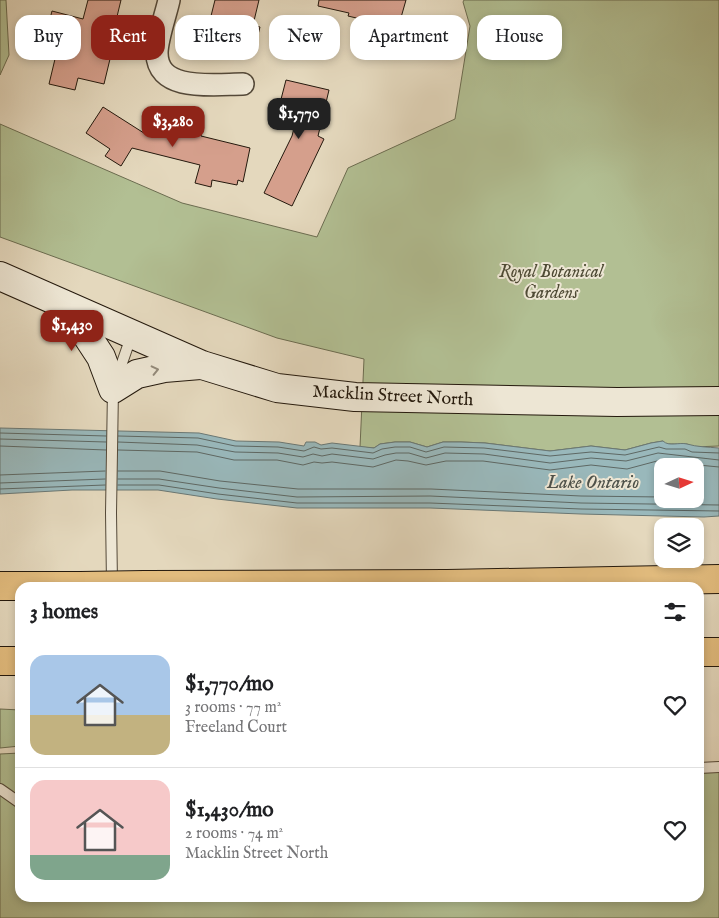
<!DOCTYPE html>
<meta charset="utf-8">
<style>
body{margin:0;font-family:"IM FELL English",serif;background:#f2f2f2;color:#202124;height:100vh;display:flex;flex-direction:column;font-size:19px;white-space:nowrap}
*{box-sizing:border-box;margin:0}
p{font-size:16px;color:#757577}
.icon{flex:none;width:28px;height:28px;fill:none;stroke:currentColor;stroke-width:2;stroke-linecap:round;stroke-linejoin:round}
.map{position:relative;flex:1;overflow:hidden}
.panel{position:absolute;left:15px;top:582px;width:689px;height:320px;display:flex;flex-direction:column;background:#fff;border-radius:15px;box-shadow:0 2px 8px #0003}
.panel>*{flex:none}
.hud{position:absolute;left:15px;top:15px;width:690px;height:45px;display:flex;gap:10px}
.needle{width:32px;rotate:86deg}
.fabs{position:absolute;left:654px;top:458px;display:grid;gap:10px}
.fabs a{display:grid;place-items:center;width:50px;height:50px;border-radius:10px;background:#fff;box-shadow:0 2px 8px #0003;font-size:25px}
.price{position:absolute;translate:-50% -42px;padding:0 11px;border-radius:10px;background:#8f2418;color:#fff;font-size:16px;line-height:32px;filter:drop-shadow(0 1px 2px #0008)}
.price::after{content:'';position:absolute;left:50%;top:30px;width:15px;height:11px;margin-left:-8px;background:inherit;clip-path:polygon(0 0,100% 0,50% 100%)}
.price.selected{background:#222;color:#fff}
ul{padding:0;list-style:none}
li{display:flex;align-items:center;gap:15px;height:125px;padding:0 15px}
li+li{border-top:1px solid #e0e0e0}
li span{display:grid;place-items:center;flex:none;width:140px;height:100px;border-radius:15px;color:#555}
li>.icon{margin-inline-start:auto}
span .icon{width:60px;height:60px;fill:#fffc;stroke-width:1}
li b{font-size:21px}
h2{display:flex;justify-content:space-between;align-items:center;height:60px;padding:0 15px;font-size:21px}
.pill{padding:0 18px;border-radius:15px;background:#fff;box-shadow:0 2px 8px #0003;font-size:18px;line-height:45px}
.pill.selected{background:#8f2418;color:#fff}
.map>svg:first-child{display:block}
.green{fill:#b2bf93;stroke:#6b6c50}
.water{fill:#99b8bb;stroke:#6a7875;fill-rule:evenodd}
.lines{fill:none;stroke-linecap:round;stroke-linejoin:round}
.shore{stroke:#5e6864;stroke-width:1}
.building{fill:#d59f8c;stroke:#24190d}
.lane-casing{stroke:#544939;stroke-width:12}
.street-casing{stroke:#544939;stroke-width:24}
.secondary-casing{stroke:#24190d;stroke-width:30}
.highway-casing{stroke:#24190d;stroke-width:30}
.lane{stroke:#ede6d4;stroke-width:10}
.street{stroke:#ede6d4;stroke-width:21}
.secondary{stroke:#ede6d4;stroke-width:28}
.highway{stroke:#e2bc7e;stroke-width:28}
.highway-bridge-casing{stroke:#24190d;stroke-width:30;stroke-linecap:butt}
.highway-bridge{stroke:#e2bc7e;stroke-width:28}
.oneway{stroke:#938a7a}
.labels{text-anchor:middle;stroke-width:4;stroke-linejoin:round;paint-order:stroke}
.park-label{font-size:18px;font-style:italic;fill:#4f4b35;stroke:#ede6d4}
.street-label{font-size:18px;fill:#24190d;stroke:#ede6d4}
.water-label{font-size:19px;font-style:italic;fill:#4d514a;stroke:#ede6d4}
</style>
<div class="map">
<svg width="719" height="918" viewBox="0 0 719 918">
<rect width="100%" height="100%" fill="#e4d8bd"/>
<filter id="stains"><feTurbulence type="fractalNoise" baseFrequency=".004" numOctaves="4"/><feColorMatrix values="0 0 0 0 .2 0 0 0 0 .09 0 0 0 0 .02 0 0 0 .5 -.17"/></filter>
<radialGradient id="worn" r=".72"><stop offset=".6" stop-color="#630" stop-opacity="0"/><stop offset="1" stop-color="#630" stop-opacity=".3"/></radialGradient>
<g class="green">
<path d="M0 0H6L9 55 0 75Z"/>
<path d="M464 0H719V446L693 447 687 444H664L663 441 651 443 625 450 591 446 550 451 485 443 461 442H443L427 447 410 442H395L380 444 374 448 360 447 364 359 277 338 0 237V124L182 203 317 237 348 168 455 119 470 26 463 2Z"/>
<path d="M0 709 20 710V746L0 748Z"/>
<path d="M20 753V898H699V764H719V918H0V754Z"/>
</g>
<path class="water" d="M0 428 199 433 236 441 279 442 304 446 306 442H315L321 445 332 443 374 448 380 444 395 442H410L427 447 443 442H461L485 443 550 451 591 446 625 450 651 443 663 441C669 447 679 442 687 444 697 447 708 447 719 448V516L704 517 581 514 430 508H297L217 499 158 490H72L0 494ZM662 466H695V499H662Z"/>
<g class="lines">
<g class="shore">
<path d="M0 433 106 436"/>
<path d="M118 436 198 438 235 446 278 447 304 451 314 447 321 449 332 448 373 453 382 449 395 447H410L426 452 444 447 484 448 550 456 591 452 625 455 659 447 666 449H685L692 452 719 453"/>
<path d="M0 439 106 442"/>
<path d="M118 442 197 445 235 452 278 453 303 457 313 454 322 456 332 454 373 459 385 455 396 453H409L426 458 445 453 484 454 550 463 591 458 626 461 658 453 719 460"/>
<path d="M0 446 106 450"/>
<path d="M118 450 197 452 234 460H277L303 465 314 462 322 463 332 462 373 467 396 460 408 461 426 465 446 461H483L550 470 591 465 627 469 657 461 719 467"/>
<path d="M118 471H160L220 481 298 489H431L581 496 662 497"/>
<path d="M0 475 105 471"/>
<path d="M118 479H159L219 488 297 497 430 496 581 503 719 505"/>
<path d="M0 483 105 479"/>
<path d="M118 485H159L218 494 297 503H430L581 509 719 511"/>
<path d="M0 489 105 485"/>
</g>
</g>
<g class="building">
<path d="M88 0H121L107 58 110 59 104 84 78 78 75 90 49 84 61 34 47 31 52 11 83 19Z"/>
<path d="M215 0H259L253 25 260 27 254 50 244 47V50L205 40Z"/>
<path d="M319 0H406L398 28 348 16 349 13 318 6Z"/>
<path d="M286 80 329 90 318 136 324 139 292 206 264 193 292 136 298 112 279 107Z"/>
<path d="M103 107 147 135 149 126 186 134 188 126 202 129 201 136 250 148 243 182 238 180 237 185 212 180 211 187 195 183 200 165 132 148 121 166 105 156 110 149 86 133Z"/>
</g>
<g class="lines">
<defs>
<g id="lane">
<path d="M112 584 111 513 113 389 132 334"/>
<path d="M699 768 719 767"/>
<path d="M0 789 20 803"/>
</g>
<path id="street" d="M169 0C166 14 157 39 157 53 157 93 216 84 243 84"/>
<g id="secondary">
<path d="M0 276 202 365 277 388 355 397 617 402 719 401"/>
<path d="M63 308 80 325 101 357 113 389 137 374 164 368 200 365"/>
</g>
<g id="highway">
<path d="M145 585 447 584 719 579"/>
<path d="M0 586H80"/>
<path d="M699 652H719"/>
<path d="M0 661H20"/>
</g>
</defs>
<use href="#lane" class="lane-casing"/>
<use href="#street" class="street-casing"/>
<use href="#secondary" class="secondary-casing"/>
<use href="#highway" class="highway-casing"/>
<use href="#lane" class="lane"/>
<use href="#street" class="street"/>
<use href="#secondary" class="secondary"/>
<use href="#highway" class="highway"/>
<defs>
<path id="highway-bridge" d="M80 586 145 585"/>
</defs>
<use href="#highway-bridge" class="highway-bridge-casing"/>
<use href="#highway-bridge" class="highway-bridge"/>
</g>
<defs><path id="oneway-chevron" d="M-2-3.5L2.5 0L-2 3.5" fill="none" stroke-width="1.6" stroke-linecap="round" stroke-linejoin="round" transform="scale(1.25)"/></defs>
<use class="oneway" href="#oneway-chevron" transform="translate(155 370) rotate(-13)"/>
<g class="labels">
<g class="park-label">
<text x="551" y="277">Royal Botanical<tspan x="551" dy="21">Gardens</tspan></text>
</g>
<g class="street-label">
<text transform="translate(393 395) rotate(3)" y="6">Macklin Street North</text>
</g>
<g class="water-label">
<text x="593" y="488">Lake Ontario</text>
</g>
</g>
<rect width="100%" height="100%" filter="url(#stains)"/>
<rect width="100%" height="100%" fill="url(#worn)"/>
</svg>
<div class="fabs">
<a><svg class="needle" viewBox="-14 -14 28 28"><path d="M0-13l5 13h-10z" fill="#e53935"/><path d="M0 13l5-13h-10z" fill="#757577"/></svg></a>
<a><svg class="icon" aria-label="layers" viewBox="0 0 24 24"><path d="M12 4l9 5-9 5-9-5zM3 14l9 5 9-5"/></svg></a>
</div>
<b class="price selected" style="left:299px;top:140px">$1,770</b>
<b class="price" style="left:173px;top:148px">$3,280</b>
<b class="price" style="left:72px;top:352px">$1,430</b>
<div class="hud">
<a class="pill">Buy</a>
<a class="pill selected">Rent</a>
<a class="pill">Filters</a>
<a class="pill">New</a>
<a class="pill">Apartment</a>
<a class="pill">House</a>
</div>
<section class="panel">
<h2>3 homes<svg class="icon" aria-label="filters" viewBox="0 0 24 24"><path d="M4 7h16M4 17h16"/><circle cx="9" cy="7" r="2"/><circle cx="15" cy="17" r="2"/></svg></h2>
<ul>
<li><span style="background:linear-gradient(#a9c7e8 60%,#c2b280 0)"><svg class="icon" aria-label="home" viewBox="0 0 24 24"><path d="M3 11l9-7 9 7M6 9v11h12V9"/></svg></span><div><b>$1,770/mo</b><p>3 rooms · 77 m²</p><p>Freeland Court</p></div><svg class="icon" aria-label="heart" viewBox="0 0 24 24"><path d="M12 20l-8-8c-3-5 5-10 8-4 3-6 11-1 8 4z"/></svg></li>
<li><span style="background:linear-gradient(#f6c9c9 75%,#7fa58c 0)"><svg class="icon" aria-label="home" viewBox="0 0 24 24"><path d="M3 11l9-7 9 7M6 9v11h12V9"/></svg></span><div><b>$1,430/mo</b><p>2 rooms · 74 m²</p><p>Macklin Street North</p></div><svg class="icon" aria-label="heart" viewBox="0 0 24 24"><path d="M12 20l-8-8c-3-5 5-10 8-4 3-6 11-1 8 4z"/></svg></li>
</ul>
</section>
</div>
